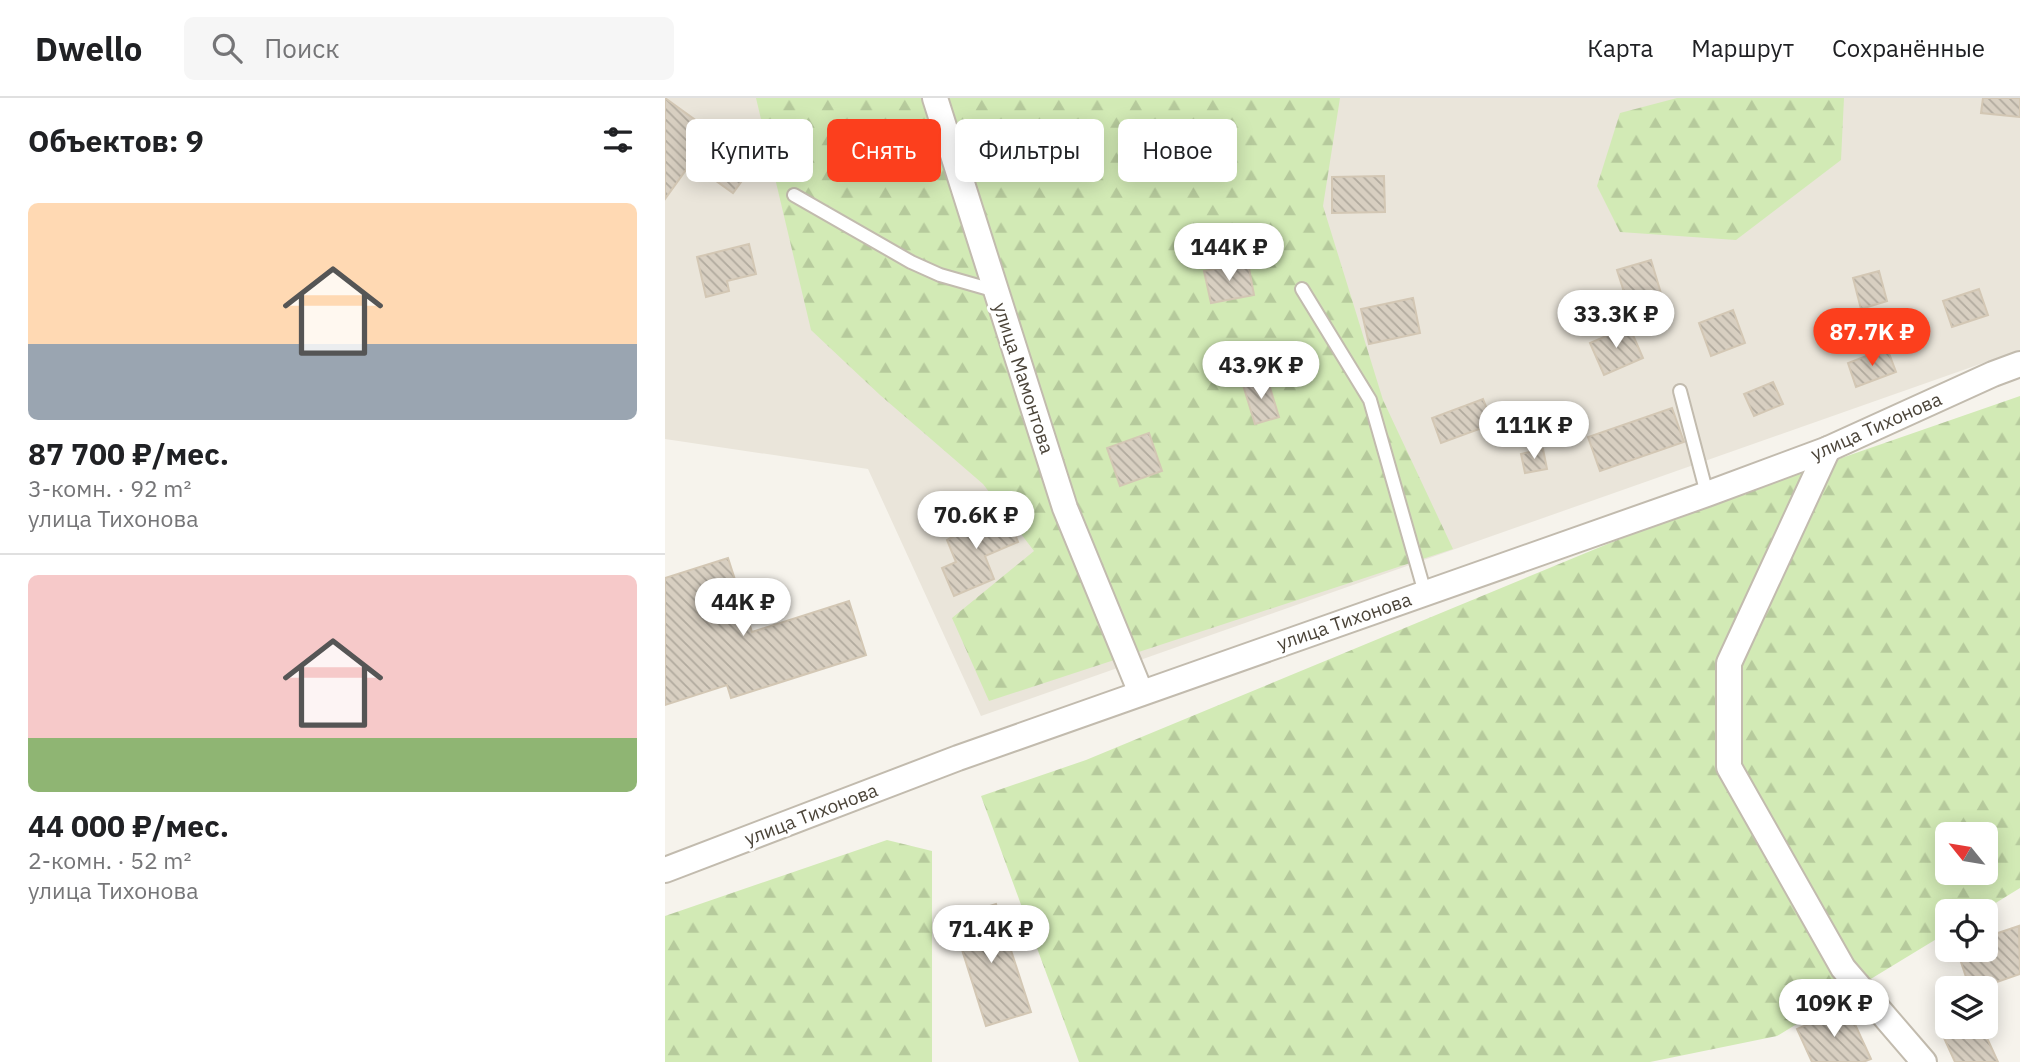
<!DOCTYPE html>
<html lang="ru">
<meta charset="utf-8">
<style>
body{margin:0;font-family:"IBM Plex Sans",sans-serif;background:#f6f6f6;color:#202124;height:100vh;display:flex;flex-direction:column;font-size:26px;white-space:nowrap}
*{box-sizing:border-box;margin:0}
p{font-size:23px;color:#757577}
.icon{flex:none;width:38px;height:38px;fill:none;stroke:currentColor;stroke-width:2;stroke-linecap:round;stroke-linejoin:round}
.map{position:relative;flex:1;overflow:hidden}
.side{display:flex;flex-direction:column;background:#fff;width:665px}
.side>*{flex:none}
.top-card{position:absolute;left:21px;top:21px;width:665px;height:63px;display:flex;gap:14px}
.needle{width:46px;rotate:300deg}
.tools{position:absolute;left:1270px;top:724px;display:grid;gap:14px}
.tools a{display:grid;place-items:center;width:63px;height:63px;border-radius:10px;background:#fff;box-shadow:0 4px 18px #0003;font-size:35px}
.price{position:absolute;translate:-50% -60px;padding:0 16px;border-radius:24px;background:#fff;color:#222;font-size:23px;line-height:46px;filter:drop-shadow(0 2px 4px #0008)}
.price::after{content:'';position:absolute;left:50%;top:42px;width:21px;height:16px;margin-left:-10px;background:inherit;clip-path:polygon(0 0,100% 0,50% 100%)}
.price.selected{background:#fc3f1d;color:#fff}
ul{padding:0;list-style:none}
li{display:grid;align-content:center;gap:14px;height:371px;padding:0 28px}
li+li{border-top:2px solid #e0e0e0}
li span{display:grid;place-items:center;height:217px;border-radius:10px;color:#555}
li>.icon{margin-inline-start:auto}
span .icon{width:126px;height:126px;fill:#fffc;stroke-width:1}
li b{font-size:30px}
h2{display:flex;justify-content:space-between;align-items:center;height:84px;padding:0 28px;font-size:30px}
.pill{padding:0 24px;border-radius:10px;background:#fff;box-shadow:0 4px 18px #0003;font-size:24px;line-height:63px}
.pill.selected{background:#fc3f1d;color:#fff}
header{display:flex;align-items:center;gap:42px;box-sizing:border-box;height:98px;padding:0 35px;background:#fff;border-bottom:2px solid #e0e0e0}
header strong{font-size:33px}
nav{display:flex;gap:38px;margin-inline-start:auto;font-size:24px}
.search{width:490px;height:63px;background:#f6f6f6;display:flex;align-items:center;gap:18px;box-sizing:border-box;padding:0 24px;border-radius:10px;color:#757577;font-size:26px}
main{display:flex;flex:1;min-height:0}
.map>svg:first-child{display:block}
.residential{fill:#eae5da}
.forest{fill:url(#forest-firs);fill-rule:evenodd}
.building{fill:url(#building-back-hatch);stroke:#d3c7b4;stroke-width:2}
.lines{fill:none;stroke-linecap:round;stroke-linejoin:round}
.lane-casing{stroke:#c2bbae;stroke-width:16}
.street-casing{stroke:#c2bbae;stroke-width:28}
.lane{stroke:#fff;stroke-width:12}
.street{stroke:#fff;stroke-width:24}
.labels{text-anchor:middle;stroke-width:6;stroke-linejoin:round;paint-order:stroke}
.street-label{font-size:19px;fill:#4b4439;stroke:#fff}
</style>
<header>
<strong>Dwello</strong>
<div class="search"><svg class="icon" aria-label="search" viewBox="0 0 24 24"><circle cx="10" cy="10" r="6"/><path d="M15 15l6 6"/></svg>Поиск</div>
<nav><a>Карта</a><a>Маршрут</a><a>Сохранённые</a></nav>
</header>
<main>
<section class="side">
<h2>Объектов: 9<svg class="icon" aria-label="filters" viewBox="0 0 24 24"><path d="M4 7h16M4 17h16"/><circle cx="9" cy="7" r="2"/><circle cx="15" cy="17" r="2"/></svg></h2>
<ul>
<li><span style="background:linear-gradient(#ffd9b3 65%,#9aa5b1 0)"><svg class="icon" aria-label="home" viewBox="0 0 24 24"><path d="M3 11l9-7 9 7M6 9v11h12V9"/></svg></span><div><b>87 700 ₽/мес.</b><p>3-комн. · 92 m²</p><p>улица Тихонова</p></div></li>
<li><span style="background:linear-gradient(#f6c9c9 75%,#8fb573 0)"><svg class="icon" aria-label="home" viewBox="0 0 24 24"><path d="M3 11l9-7 9 7M6 9v11h12V9"/></svg></span><div><b>44 000 ₽/мес.</b><p>2-комн. · 52 m²</p><p>улица Тихонова</p></div></li>
</ul>
</section>
<div class="map">
<svg width="1355" height="964" viewBox="0 0 1355 964">
<defs>
<pattern id="forest-firs" width="22" height="20" patternUnits="userSpaceOnUse" patternTransform="scale(1.75)"><rect width="22" height="20" fill="#d2eab5"/><path d="M5 1l3.5 6h-7zM16 11l3.5 6h-7z" fill="#b6ca9c"/></pattern>
<pattern id="building-back-hatch" width="6" height="6" patternUnits="userSpaceOnUse" patternTransform="scale(1.75)"><rect width="6" height="6" fill="#d8cfc1"/><path d="M-1 5l2 2M0 0l6 6M5-1l2 2" fill="none" stroke="#b1aa9e"/></pattern>
</defs>
<rect width="100%" height="100%" fill="#f6f3ec"/>
<path class="residential" d="M0 0H1355V252L316 618 203 371 0 341Z"/>
<g class="forest">
<path d="M91 0H675L658 108 718 302 788 451 324 603 287 520 369 453 318 386 215 297 146 232Z"/>
<path d="M1012 0H1179L1176 62 1071 142 955 134 932 88 955 15Z"/>
<path d="M1355 298V790L1316 814H1283V834L1112 938 985 964H414L316 698 421 662 1015 416ZM1283 737H1321V775H1283Z"/>
<path d="M222 742 267 753V964H0V818Z"/>
</g>
<g class="building">
<path d="M0 0 90 65 68 95 26 65 0 101Z"/>
<path d="M1318 0H1355V19L1316 15Z"/>
<path d="M719 78 720 114 667 115V79Z"/>
<path d="M84 146 91 176 62 183 64 193 41 199 32 159Z"/>
<path d="M986 162 998 202 965 213 952 172Z"/>
<path d="M583 165 589 197 546 205 539 173Z"/>
<path d="M1214 173 1222 203 1196 211 1188 180Z"/>
<path d="M1314 191 1323 217 1287 229 1278 203Z"/>
<path d="M748 200 755 235 704 246 696 211Z"/>
<path d="M1068 212 1080 245 1046 258 1034 225Z"/>
<path d="M964 228 978 260 939 277 925 245Z"/>
<path d="M1222 250 1231 274 1191 289 1183 265Z"/>
<path d="M602 280 614 319 590 326 578 287Z"/>
<path d="M1108 284 1118 306 1089 318 1079 296Z"/>
<path d="M818 301 828 326 776 345 767 320Z"/>
<path d="M1007 310 1019 344 935 373 923 339Z"/>
<path d="M484 335 497 373 455 388 442 350Z"/>
<path d="M878 351 882 371 860 375 856 356Z"/>
<path d="M315 413 322 428 343 419 353 444 320 458 329 481 289 498 277 470 291 464 282 442 293 436 288 424Z"/>
<path d="M63 460 87 534 184 503 201 557 66 600 62 587 0 607V480Z"/>
<path d="M331 806 366 914 321 928 287 820Z"/>
<path d="M1354 828 1355 876 1312 891H1305L1292 852H1321V839Z"/>
<path d="M1182 909 1206 961 1198 964H1147L1132 931Z"/>
<path d="M1301 929H1317L1333 964H1290L1279 940Z"/>
</g>
<g class="lines">
<defs>
<g id="lane">
<path d="M129 97 246 164 275 177 331 193"/>
<path d="M637 191 705 302 760 495"/>
<path d="M1015 293 1042 396"/>
</g>
<g id="street">
<path d="M270 0 400 410 476 595"/>
<path d="M1163 351 1064 565V669L1178 870 1259 964"/>
<path d="M0 772 293 660 1042 396 1163 351 1328 276 1355 266"/>
</g>
</defs>
<use href="#lane" class="lane-casing"/>
<use href="#street" class="street-casing"/>
<use href="#lane" class="lane"/>
<use href="#street" class="street"/>
</g>
<g class="labels">
<g class="street-label">
<text transform="translate(359 280) rotate(72)" y="7">улица Мамонтова</text>
<text transform="translate(1211 328) rotate(-24)" y="7">улица Тихонова</text>
<text transform="translate(679 523) rotate(-19)" y="7">улица Тихонова</text>
<text transform="translate(146 716) rotate(-21)" y="7">улица Тихонова</text>
</g>
</g>
</svg>
<div class="tools">
<a><svg class="needle" viewBox="-14 -14 28 28"><path d="M0-13l5 13h-10z" fill="#e53935"/><path d="M0 13l5-13h-10z" fill="#757577"/></svg></a>
<a><svg class="icon" aria-label="locate" viewBox="0 0 24 24"><circle cx="12" cy="12" r="6"/><path d="M12 2v4M12 18v4M2 12h4M18 12h4"/></svg></a>
<a><svg class="icon" aria-label="layers" viewBox="0 0 24 24"><path d="M12 4l9 5-9 5-9-5zM3 14l9 5 9-5"/></svg></a>
</div>
<b class="price" style="left:564px;top:185px">144K ₽</b>
<b class="price" style="left:951px;top:252px">33.3K ₽</b>
<b class="price selected" style="left:1207px;top:270px">87.7K ₽</b>
<b class="price" style="left:596px;top:303px">43.9K ₽</b>
<b class="price" style="left:869px;top:363px">111K ₽</b>
<b class="price" style="left:311px;top:453px">70.6K ₽</b>
<b class="price" style="left:78px;top:540px">44K ₽</b>
<b class="price" style="left:326px;top:867px">71.4K ₽</b>
<b class="price" style="left:1169px;top:941px">109K ₽</b>
<div class="top-card">
<a class="pill">Купить</a>
<a class="pill selected">Снять</a>
<a class="pill">Фильтры</a>
<a class="pill">Новое</a>
</div>
</div>
</main>
